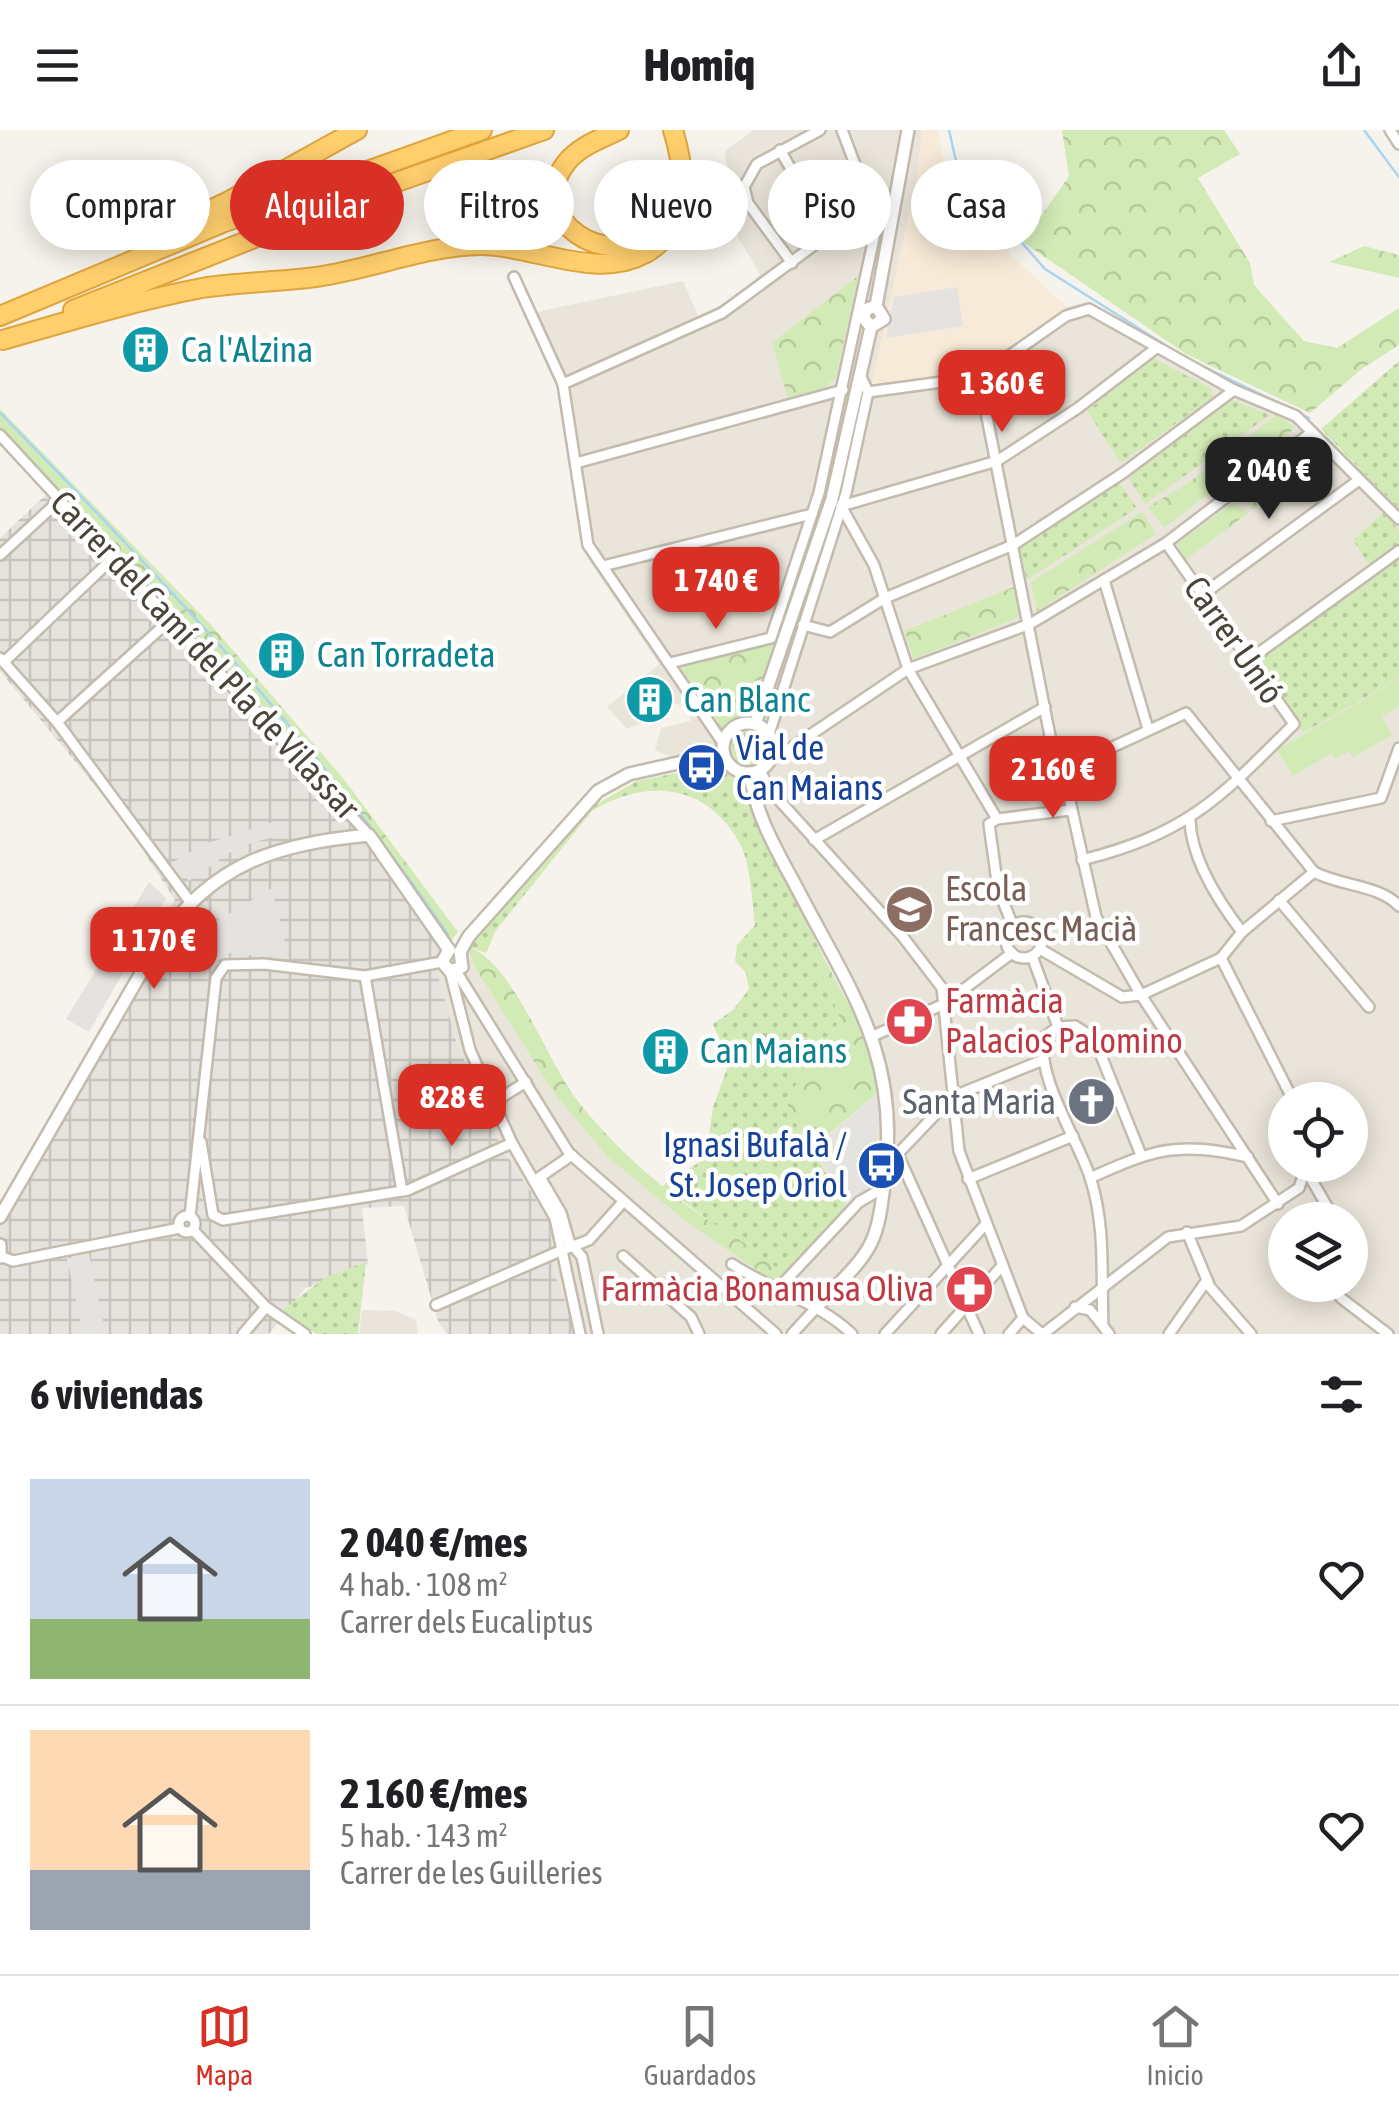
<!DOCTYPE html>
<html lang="es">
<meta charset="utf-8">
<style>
body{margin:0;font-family:"Asap Condensed",sans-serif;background:#f2f2f2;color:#202124;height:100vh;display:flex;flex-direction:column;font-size:38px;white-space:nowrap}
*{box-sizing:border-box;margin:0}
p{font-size:32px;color:#757577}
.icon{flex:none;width:55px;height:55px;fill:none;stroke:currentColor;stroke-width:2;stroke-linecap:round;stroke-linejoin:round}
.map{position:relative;height:1204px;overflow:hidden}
.details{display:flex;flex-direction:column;background:#fff;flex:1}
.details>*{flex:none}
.guide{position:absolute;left:30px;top:30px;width:1340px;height:90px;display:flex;gap:20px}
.tools{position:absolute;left:1268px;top:952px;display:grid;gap:20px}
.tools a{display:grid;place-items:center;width:100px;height:100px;border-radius:50%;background:#fff;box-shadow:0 5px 25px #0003;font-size:50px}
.price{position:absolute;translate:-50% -85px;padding:0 22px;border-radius:20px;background:#d93025;color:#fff;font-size:32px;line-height:65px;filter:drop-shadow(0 2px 5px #0008)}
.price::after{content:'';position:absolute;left:50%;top:60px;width:30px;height:22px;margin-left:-15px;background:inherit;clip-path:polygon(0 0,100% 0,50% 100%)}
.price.current{background:#222;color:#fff}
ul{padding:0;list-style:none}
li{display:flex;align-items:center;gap:30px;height:250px;padding:0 30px}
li+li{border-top:2px solid #e0e0e0}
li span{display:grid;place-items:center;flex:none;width:280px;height:200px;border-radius:0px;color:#555}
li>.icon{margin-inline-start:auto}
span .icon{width:120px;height:120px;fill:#fffc;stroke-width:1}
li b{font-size:42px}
h2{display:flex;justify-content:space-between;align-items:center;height:120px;padding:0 30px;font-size:42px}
.chip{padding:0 35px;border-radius:45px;background:#fff;box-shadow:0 5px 25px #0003;font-size:35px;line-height:90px}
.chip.current{background:#d93025;color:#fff}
header{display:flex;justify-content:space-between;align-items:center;height:130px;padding:0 30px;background:#fff;font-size:45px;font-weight:800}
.dock{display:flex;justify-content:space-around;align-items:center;height:140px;border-top:2px solid #e0e0e0;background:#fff;font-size:28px;color:#757577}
.dock a{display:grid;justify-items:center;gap:5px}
.dock .current{color:#d93025}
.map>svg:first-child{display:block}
.residential{fill:#eae5da;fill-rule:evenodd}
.commercial{fill:#f7ead8}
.industrial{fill:url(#industrial-grid)}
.grass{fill:url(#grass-dots)}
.forest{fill:url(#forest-crowns)}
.pitch{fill:#d2eab5}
.parking{fill:#e5e3e0}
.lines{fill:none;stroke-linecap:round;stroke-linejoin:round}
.stream{stroke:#a9d4f2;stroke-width:2.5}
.minor-casing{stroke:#c2bbae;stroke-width:14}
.tertiary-casing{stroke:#c2bbae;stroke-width:16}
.motorway-casing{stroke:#e0a43c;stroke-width:22}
.minor{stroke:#fff;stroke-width:9}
.tertiary{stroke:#fff;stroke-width:11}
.motorway{stroke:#ffcf6e;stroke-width:18}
.labels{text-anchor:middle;stroke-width:9;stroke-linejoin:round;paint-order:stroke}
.culture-label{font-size:35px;fill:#0d838f;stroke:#fff;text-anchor:start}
.street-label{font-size:35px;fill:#4b4439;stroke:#fff}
.transit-label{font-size:35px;fill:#164399;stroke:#fff;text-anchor:start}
.education-label{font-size:35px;fill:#785e54;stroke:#fff;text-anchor:start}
.health-label{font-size:35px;fill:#be3a42;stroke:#fff;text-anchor:start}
.worship-label{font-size:35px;fill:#5b616d;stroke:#fff;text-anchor:end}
</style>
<header><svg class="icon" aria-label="menu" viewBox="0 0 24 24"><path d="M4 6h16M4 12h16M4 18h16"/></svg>Homiq<svg class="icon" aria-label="share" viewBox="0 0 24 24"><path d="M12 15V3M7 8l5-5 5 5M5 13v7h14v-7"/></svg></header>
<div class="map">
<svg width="1399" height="1204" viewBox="0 0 1399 1204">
<defs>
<pattern id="industrial-grid" width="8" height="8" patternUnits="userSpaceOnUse" patternTransform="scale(2.5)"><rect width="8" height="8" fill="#e6e2dd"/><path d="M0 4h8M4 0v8" fill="none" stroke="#c7c3be"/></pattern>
<pattern id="grass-dots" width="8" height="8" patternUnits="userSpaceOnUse" patternTransform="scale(2.5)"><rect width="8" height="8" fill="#d2eab5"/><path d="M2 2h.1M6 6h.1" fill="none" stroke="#b6ca9c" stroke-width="1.8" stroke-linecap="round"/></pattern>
<pattern id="forest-crowns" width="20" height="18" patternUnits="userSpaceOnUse" patternTransform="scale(2.5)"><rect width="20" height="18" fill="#d2eab5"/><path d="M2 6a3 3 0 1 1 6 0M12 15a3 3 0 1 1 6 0" fill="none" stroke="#b6ca9c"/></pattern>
</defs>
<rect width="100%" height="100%" fill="#f6f3ec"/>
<g class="residential">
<path d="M754 0H922L917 49 871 258 975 243 1067 177 1087 172 1171 222 1309 290 1399 377V1204H578L556 1148 549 1090 501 1015 456 911 437 841 449 813 469 817 474 836 554 963 688 1093 849 1079 812 1018 881 959 868 911 739 653 725 645 712 621 672 628 655 620 661 598 690 591 688 579 670 571 651 589 627 599 607 577 659 534 588 429 558 255 529 189 541 181 683 151 698 186 744 163 760 144 731 96 739 71 725 28 726 20ZM1285 970H1350V1035H1285ZM1285 1090H1350V1155H1285Z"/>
<path d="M362 1180 396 1181 416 1190 418 1204H359Z"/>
</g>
<path class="commercial" d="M922 0H938L943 28 962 61 996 97 1012 126 1067 177 976 243 871 258 917 49Z"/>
<path class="industrial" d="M56 355 248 559 366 696 449 813 437 841 456 911 501 1016 549 1090 556 1148 578 1204H447L438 1191 404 1076 362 1078 368 1134 304 1159 269 1204H0V1072L175 770 121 687 0 541V408Z"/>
<g class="grass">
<path d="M1153 228 1212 259 1213 267 1121 333 1087 281Z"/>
<path d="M1399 231V379L1321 299Z"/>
<path d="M1229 269 1270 285 1145 374 1126 344Z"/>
<path d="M1118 351 1137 378 1027 450 1020 417Z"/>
<path d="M1383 383 1399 400V418L1371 438 1353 410Z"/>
<path d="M1399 425V548L1303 603 1255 530Z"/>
<circle cx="747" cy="618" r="18"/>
<path d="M716 635 739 653 823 826C817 847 836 869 840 890L789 965 787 979 849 1079 786 1147 662 1056 706 1028 713 977 729 933 713 894 733 880 749 859 746 843 735 831 737 815 755 795C752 771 751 733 739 712 705 652 645 649 592 681L496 800 486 823 469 817 588 679 637 651Z"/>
<path d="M366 1132 358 1204H316L281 1181 326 1147Z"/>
</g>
<g class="forest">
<path d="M1062 0H1224L1240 24 1198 48 1250 133 1254 155 1304 211 1337 218 1399 178V215L1363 238 1310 283 1186 224 1023 112 1069 46Z"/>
<path d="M1364 116 1399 125V148L1329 132Z"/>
<path d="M858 146 836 247 825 258 788 268 772 213Z"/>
<path d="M0 279 212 496 343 648 458 802 449 813 374 705 248 559 0 301Z"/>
<path d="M1276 285 1296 297 1164 398 1148 377 1188 353Z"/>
<path d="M1315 314 1325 324 1253 380 1243 366 1308 315Z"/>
<path d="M1234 372 1248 383 1185 430 1177 414Z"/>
<path d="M1142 382 1156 404 1037 481 1031 452Z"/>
<path d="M1016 456 1020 487 913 529 905 501Z"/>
<path d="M776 512 750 586 734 590 722 603 676 535Z"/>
<path d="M469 817C513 833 546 929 577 970 610 1013 655 1053 699 1084 728 1104 762 1121 786 1147L769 1148 688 1093 608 1027 554 963 474 836Z"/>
<path d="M823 826 868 911 882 959 812 1018 787 980 789 965 840 890C836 869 817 847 823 826Z"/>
</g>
<path class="pitch" d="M1399 549V576L1382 586 1392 605 1353 627 1349 621 1335 629 1331 624 1293 646 1277 620Z"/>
<g class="parking">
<path d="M957 157 963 196 886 208 894 167Z"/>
<path d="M273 692 283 704 238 717 189 751 173 732 202 715Z"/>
<path d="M149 752 166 768 89 902 66 889Z"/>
<path d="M272 758 289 829 230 823 210 836 189 824 215 792Z"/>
<path d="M882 961 870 1060 851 1077 815 1018Z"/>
<path d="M89 1124 106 1204H83L67 1129Z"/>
</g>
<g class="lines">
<g class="stream">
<path d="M949 0 958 40 1045 139 1184 227 1309 288"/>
<path d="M1364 0 1399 47"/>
<path d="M0 283C160 446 320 615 448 805"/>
</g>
<defs>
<g id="minor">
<path d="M1390 0 1399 14"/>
<path d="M780 20 829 105"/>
<path d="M792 133 748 73 744 57 757 34 820 0"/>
<path d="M514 147 563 254 588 415 723 613"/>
<path d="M979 247 1052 616 1063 640 1096 787 1141 865 1278 1074"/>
<path d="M563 254 722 183 859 82 874 85"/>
<path d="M868 262 979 247 1066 186 1089 179 1234 260 1296 286 1399 389"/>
<path d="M0 305 369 705"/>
<path d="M576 333 843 260"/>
<path d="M841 376 874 435 908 539 997 689 1070 680"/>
<path d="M841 376 997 331 1078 278 1155 219"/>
<path d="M0 425 62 368"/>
<path d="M603 436 812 384"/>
<path d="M1104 450 1148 599"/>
<path d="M1202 465 1359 350"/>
<path d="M803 495 830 502 885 468 1013 415 1123 343 1234 260"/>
<path d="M0 528 57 592 191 773"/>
<path d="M1249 530 1399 421"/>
<path d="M4 532 112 429"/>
<path d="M670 533 771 508 819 363 875 103 874 85 842 0"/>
<path d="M57 592 170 490"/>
<path d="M769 604 846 363 868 262 861 247"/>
<path d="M772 624H782L908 539 1030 494 1166 413 1312 302"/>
<path d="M760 640 769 659 903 807 942 858 959 1021 1023 1188 1042 1204"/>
<path d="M1063 640 1186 583 1314 742C1340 756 1380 755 1399 776"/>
<path d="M997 689 989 694 998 759 1013 796"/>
<path d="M1190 690C1191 728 1219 772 1242 802"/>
<path d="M1271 691 1381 668 1399 618"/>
<path d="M814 710 1045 577"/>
<path d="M1082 730C1188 703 1219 669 1294 594L1166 413"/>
<path d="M1279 770 1369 877"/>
<circle cx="1024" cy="810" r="18"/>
<path d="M1040 819 1122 867 1141 865 1221 828 1242 802 1314 742"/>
<path d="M1032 826 1058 897 1044 907C1036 947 1077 1008 1090 1047 1106 1096 1101 1145 1103 1196L1109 1204"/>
<path d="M1221 828 1293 970"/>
<path d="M450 841 470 920 512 1013 555 1088 580 1204"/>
<path d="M456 841 569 1023 776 1204"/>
<path d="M365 846 402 1061"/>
<path d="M1058 897 1075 896 1094 908 1141 1025"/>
<path d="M873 906 944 874 1012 823"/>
<path d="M494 972 526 952"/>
<path d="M201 1012 213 1085 223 1090 408 1060 512 1013"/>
<path d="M899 1027 979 1204"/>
<path d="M893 1029 952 967 1043 930"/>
<path d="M1303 1035 1328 1078 1323 1090"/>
<path d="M540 1047 561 1083 569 1111 582 1127 598 1204"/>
<path d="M1090 1048C1154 1019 1178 1011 1248 1027"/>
<path d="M537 1049 572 1025"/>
<path d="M968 1049 1073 1006"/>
<circle cx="187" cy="1094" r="8"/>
<path d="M190 1086 216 848 225 835 264 834 365 846 442 832"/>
<path d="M193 1100 266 1177 305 1204"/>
<path d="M1187 1102 1210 1157 1251 1204"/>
<path d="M0 1126 13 1131 180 1098"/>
<path d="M623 1126 691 1187 699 1204"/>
<path d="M732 1134C771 1160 819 1172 852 1204"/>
<path d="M1332 1155 1341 1168 1388 1204"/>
<path d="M776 1161 859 1072 883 1058"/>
<path d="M436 1175 560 1121 589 1110 623 1072"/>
<path d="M1075 1177 1090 1180 1103 1196"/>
<path d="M243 1204 266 1177"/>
<path d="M792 1204 817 1177"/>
<path d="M885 1204 985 1095"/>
<path d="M941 1204 1001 1137"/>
<path d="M1009 1204 1023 1188"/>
<path d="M1043 1204 1168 1107 1241 1096 1299 1058 1304 1043"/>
<path d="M1169 1204 1207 1150"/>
</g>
<g id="tertiary">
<path d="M876 176 908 0"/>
<path d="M871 197 884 189 876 176"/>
<path d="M871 197 863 187 867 179 876 176"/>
<circle cx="748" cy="618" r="25"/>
<path d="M755 594 832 369 871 197"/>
<path d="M750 643C755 686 779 724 799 762 851 862 900 926 885 1046 882 1068 881 1092 871 1113 860 1136 834 1157 817 1177"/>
<path d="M449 820 442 832 450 841 462 837 460 822"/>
<path d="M460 822 469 806 598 661 629 644 723 623"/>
<path d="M0 1087 159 812C213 732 278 714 369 705L449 820"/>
<path d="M0 1115V1127"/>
</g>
<g id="motorway">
<path d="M619 0C601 9 579 16 566 33 523 88 610 148 659 96"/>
<path d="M139 114 227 72 357 0"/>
<path d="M73 180 383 57 544 0"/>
<path d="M0 186 222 93 482 0"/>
<path d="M3 210C69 191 134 171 202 158 240 152 278 152 316 147 372 139 424 116 481 115 533 115 596 151 646 123 692 96 686 43 673 0"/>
</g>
</defs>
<use href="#minor" class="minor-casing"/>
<use href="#tertiary" class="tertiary-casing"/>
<use href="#motorway" class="motorway-casing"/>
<use href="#minor" class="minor"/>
<use href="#tertiary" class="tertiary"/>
<use href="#motorway" class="motorway"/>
</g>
<defs>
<symbol id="building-disc" viewBox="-11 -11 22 22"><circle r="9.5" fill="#0f9aa8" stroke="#fff"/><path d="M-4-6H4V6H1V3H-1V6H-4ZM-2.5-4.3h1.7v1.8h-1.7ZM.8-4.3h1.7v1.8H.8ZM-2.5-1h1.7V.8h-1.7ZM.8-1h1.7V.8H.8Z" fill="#fff"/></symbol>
<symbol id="bus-disc" viewBox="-11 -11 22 22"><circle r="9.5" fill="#1a4fb4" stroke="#fff"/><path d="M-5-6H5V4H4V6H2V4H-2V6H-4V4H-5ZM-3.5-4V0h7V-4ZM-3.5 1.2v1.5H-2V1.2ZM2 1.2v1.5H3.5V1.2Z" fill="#fff"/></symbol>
<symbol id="school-disc" viewBox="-11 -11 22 22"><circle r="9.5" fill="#8d6e63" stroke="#fff"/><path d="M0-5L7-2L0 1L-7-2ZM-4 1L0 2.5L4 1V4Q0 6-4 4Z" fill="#fff"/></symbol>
<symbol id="pharmacy-disc" viewBox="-11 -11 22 22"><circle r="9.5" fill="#e0444e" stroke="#fff"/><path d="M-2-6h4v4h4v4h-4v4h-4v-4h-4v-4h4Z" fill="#fff"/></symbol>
<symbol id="church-disc" viewBox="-11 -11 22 22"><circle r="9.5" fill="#6b7280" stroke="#fff"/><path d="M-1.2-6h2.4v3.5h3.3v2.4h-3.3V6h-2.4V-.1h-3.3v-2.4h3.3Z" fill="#fff"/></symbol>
</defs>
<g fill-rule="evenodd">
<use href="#building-disc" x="118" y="192" width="55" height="55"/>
<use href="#building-disc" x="254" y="498" width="55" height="55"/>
<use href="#building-disc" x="622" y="542" width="55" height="55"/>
<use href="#bus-disc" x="674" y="610" width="55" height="55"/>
<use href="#school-disc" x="882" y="752" width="55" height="55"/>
<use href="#pharmacy-disc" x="882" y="864" width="55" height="55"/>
<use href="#building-disc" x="638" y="894" width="55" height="55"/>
<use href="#church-disc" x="1064" y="944" width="55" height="55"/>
<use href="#bus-disc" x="854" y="1008" width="55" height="55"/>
<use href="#pharmacy-disc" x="942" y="1132" width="55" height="55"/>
</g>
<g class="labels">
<g class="culture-label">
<text x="181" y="232">Ca l'Alzina</text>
<text x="317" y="537">Can Torradeta</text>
<text x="684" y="582">Can Blanc</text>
<text x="700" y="933">Can Maians</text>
</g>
<g class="street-label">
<text transform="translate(1234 510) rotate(55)" y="12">Carrer Unió</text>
<text transform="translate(205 525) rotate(47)" y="12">Carrer del Camí del Pla de Vilassar</text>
</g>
<g class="transit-label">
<text x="736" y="630">Vial de<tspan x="736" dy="40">Can Maians</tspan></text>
<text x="847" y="1027" text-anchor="end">Ignasi Bufalà /<tspan x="847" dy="40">St. Josep Oriol</tspan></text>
</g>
<g class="education-label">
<text x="945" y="771">Escola<tspan x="945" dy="40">Francesc Macià</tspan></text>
</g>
<g class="health-label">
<text x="945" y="883">Farmàcia<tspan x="945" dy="40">Palacios Palomino</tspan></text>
<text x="934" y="1171" text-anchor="end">Farmàcia Bonamusa Oliva</text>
</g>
<g class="worship-label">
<text x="1056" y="984">Santa Maria</text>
</g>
</g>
</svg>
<div class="tools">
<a><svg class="icon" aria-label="locate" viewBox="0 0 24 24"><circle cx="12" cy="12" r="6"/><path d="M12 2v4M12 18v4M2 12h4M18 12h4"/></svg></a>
<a><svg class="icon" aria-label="layers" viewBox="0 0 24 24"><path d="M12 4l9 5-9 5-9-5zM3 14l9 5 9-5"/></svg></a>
</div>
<b class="price" style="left:1002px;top:305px">1 360 €</b>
<b class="price current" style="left:1269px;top:392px">2 040 €</b>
<b class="price" style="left:716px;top:502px">1 740 €</b>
<b class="price" style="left:1053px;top:691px">2 160 €</b>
<b class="price" style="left:154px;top:862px">1 170 €</b>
<b class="price" style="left:452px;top:1019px">828 €</b>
<div class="guide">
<a class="chip">Comprar</a>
<a class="chip current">Alquilar</a>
<a class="chip">Filtros</a>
<a class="chip">Nuevo</a>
<a class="chip">Piso</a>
<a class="chip">Casa</a>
</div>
</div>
<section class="details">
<h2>6 viviendas<svg class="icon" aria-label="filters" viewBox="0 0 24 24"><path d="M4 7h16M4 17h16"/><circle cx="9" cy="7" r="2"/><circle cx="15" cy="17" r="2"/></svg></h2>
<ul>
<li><span style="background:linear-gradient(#c9d6e8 70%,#8fb573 0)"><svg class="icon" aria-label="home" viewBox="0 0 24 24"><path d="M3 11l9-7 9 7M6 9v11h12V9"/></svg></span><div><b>2 040 €/mes</b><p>4 hab. · 108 m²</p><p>Carrer dels Eucaliptus</p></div><svg class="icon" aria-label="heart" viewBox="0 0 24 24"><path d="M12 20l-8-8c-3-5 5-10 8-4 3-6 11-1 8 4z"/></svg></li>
<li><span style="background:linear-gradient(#ffd9b3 70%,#9aa5b1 0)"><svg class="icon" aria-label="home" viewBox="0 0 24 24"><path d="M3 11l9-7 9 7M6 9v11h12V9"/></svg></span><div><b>2 160 €/mes</b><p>5 hab. · 143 m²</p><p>Carrer de les Guilleries</p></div><svg class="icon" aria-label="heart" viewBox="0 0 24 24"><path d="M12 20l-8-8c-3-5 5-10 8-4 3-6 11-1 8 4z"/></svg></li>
</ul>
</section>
<nav class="dock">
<a class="current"><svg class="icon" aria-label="map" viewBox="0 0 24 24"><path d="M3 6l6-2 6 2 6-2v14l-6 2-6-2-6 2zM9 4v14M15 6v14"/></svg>Mapa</a>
<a><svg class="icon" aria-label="saved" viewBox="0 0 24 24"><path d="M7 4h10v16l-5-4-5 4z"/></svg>Guardados</a>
<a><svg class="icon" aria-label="home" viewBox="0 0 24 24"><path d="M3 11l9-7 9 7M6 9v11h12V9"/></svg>Inicio</a>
</nav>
